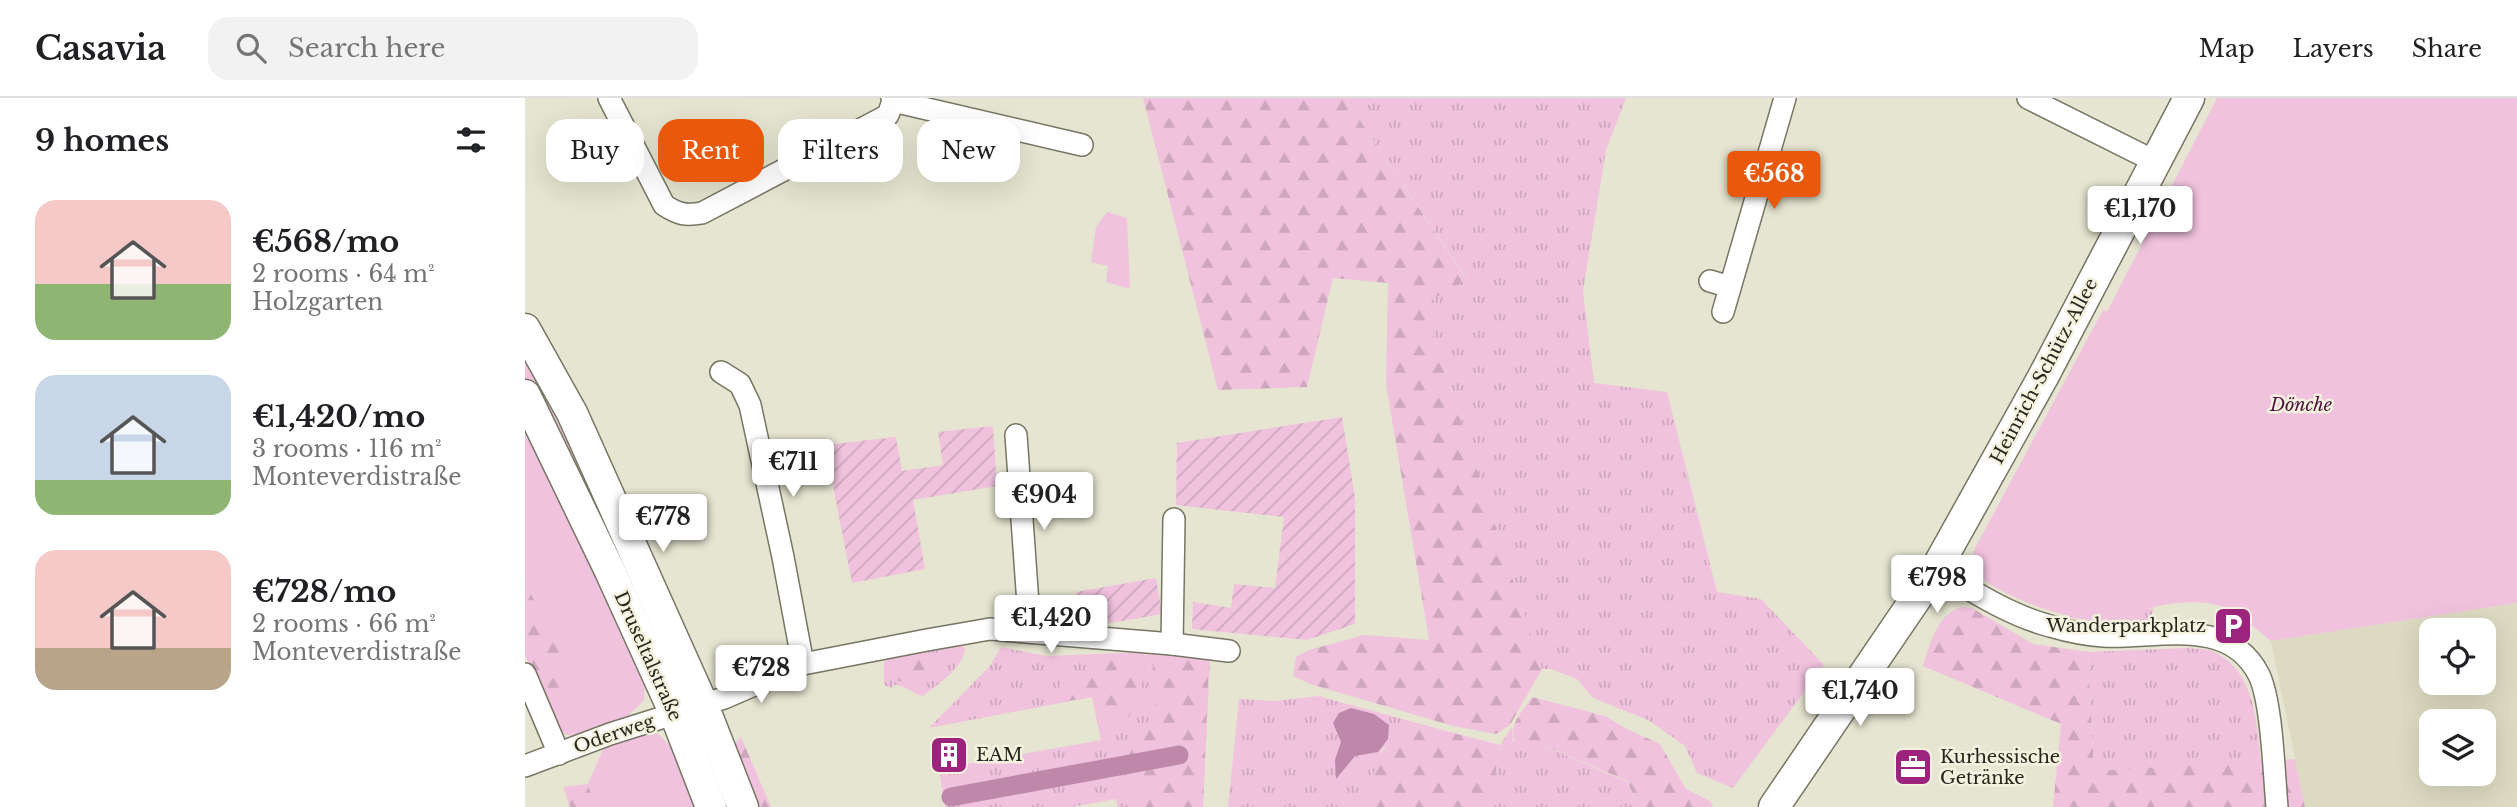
<!DOCTYPE html>
<meta charset="utf-8">
<style>
body{margin:0;font-family:"Libre Baskerville",serif;background:#f2f2f2;color:#202124;height:100vh;display:flex;flex-direction:column;font-size:26px;white-space:nowrap}
*{box-sizing:border-box;margin:0}
p{font-size:23px;color:#757577}
.icon{flex:none;width:38px;height:38px;fill:none;stroke:currentColor;stroke-width:2;stroke-linecap:round;stroke-linejoin:round}
.map{position:relative;flex:1;overflow:hidden}
.drawer{display:flex;flex-direction:column;background:#fff;width:525px}
.drawer>*{flex:none}
.hud{position:absolute;left:21px;top:21px;width:665px;height:63px;display:flex;gap:14px}
.controls{position:absolute;left:1894px;top:520px;display:grid;gap:14px}
.controls a{display:grid;place-items:center;width:77px;height:77px;border-radius:14px;background:#fff;box-shadow:0 7px 28px #0002;font-size:35px}
.price{position:absolute;translate:-50% -60px;padding:0 16px;border-radius:7px;background:#fff;color:#222;font-size:23px;line-height:46px;filter:drop-shadow(0 2px 4px #0008)}
.price::after{content:'';position:absolute;left:50%;top:42px;width:21px;height:16px;margin-left:-10px;background:inherit;clip-path:polygon(0 0,100% 0,50% 100%)}
.price.active{background:#ea580c;color:#fff}
ul{padding:0;list-style:none}
li{display:flex;align-items:center;gap:21px;height:175px;padding:0 35px}
li span{display:grid;place-items:center;flex:none;width:196px;height:140px;border-radius:21px;color:#555}
li>.icon{margin-inline-start:auto}
span .icon{width:84px;height:84px;fill:#fffc;stroke-width:1}
li b{font-size:30px}
h2{display:flex;justify-content:space-between;align-items:center;height:84px;padding:0 35px;font-size:30px}
.tag{padding:0 24px;border-radius:21px;background:#fff;box-shadow:0 7px 28px #0002;font-size:24px;line-height:63px}
.tag.active{background:#ea580c;color:#fff}
header{display:flex;align-items:center;gap:42px;box-sizing:border-box;height:98px;padding:0 35px;background:#fff;border-bottom:2px solid #e0e0e0}
header strong{font-size:33px}
nav{display:flex;gap:38px;margin-inline-start:auto;font-size:24px}
.search{width:490px;height:63px;background:#f2f2f2;display:flex;align-items:center;gap:18px;box-sizing:border-box;padding:0 24px;border-radius:21px;color:#757577;font-size:26px}
main{display:flex;flex:1;min-height:0}
.map>svg:first-child{display:block}
.built{fill:#dcdac0;fill-rule:evenodd}
.grass{fill:url(#grass-tufts)}
.forest{fill:url(#forest-firs)}
.park{fill:#f0c2de}
.garden{fill:url(#garden-furrows)}
.water{fill:#bd88aa}
.lines{fill:none;stroke-linecap:round;stroke-linejoin:round}
.canal{stroke:#bd88aa;stroke-width:19}
.street-casing{stroke:#777563;stroke-width:24}
.secondary-casing{stroke:#777563;stroke-width:33}
.street{stroke:#fff;stroke-width:21}
.secondary{stroke:#fff;stroke-width:30}
.labels{text-anchor:middle;stroke-width:5;stroke-linejoin:round;paint-order:stroke}
.street-label{font-size:18px;fill:#26251e;stroke:#f4f2de}
.park-label{font-size:18px;font-style:italic;fill:#4e0f3d;stroke:#f4f2de}
.poi-label{font-size:18px;fill:#26251e;stroke:#f4f2de;text-anchor:start}
</style>
<header>
<strong>Casavia</strong>
<div class="search"><svg class="icon" aria-label="search" viewBox="0 0 24 24"><circle cx="10" cy="10" r="6"/><path d="M15 15l6 6"/></svg>Search here</div>
<nav><a>Map</a><a>Layers</a><a>Share</a></nav>
</header>
<main>
<section class="drawer">
<h2>9 homes<svg class="icon" aria-label="filters" viewBox="0 0 24 24"><path d="M4 7h16M4 17h16"/><circle cx="9" cy="7" r="2"/><circle cx="15" cy="17" r="2"/></svg></h2>
<ul>
<li><span style="background:linear-gradient(#f6c9c9 60%,#8fb573 0)"><svg class="icon" aria-label="home" viewBox="0 0 24 24"><path d="M3 11l9-7 9 7M6 9v11h12V9"/></svg></span><div><b>€568/mo</b><p>2 rooms · 64 m²</p><p>Holzgarten</p></div></li>
<li><span style="background:linear-gradient(#c9d6e8 75%,#8fb573 0)"><svg class="icon" aria-label="home" viewBox="0 0 24 24"><path d="M3 11l9-7 9 7M6 9v11h12V9"/></svg></span><div><b>€1,420/mo</b><p>3 rooms · 116 m²</p><p>Monteverdistraße</p></div></li>
<li><span style="background:linear-gradient(#f6c9c9 70%,#b9a48a 0)"><svg class="icon" aria-label="home" viewBox="0 0 24 24"><path d="M3 11l9-7 9 7M6 9v11h12V9"/></svg></span><div><b>€728/mo</b><p>2 rooms · 66 m²</p><p>Monteverdistraße</p></div></li>
</ul>
</section>
<div class="map">
<svg width="1992" height="709" viewBox="0 0 1992 709">
<defs>
<pattern id="grass-tufts" width="24" height="20" patternUnits="userSpaceOnUse" patternTransform="scale(1.75)"><rect width="24" height="20" fill="#f0c2de"/><path d="M3 7l-1-3M5 7V3M7 7l1-3M15 17l-1-3M17 17v-4M19 17l1-3" fill="none" stroke="#cea7be"/></pattern>
<pattern id="forest-firs" width="22" height="20" patternUnits="userSpaceOnUse" patternTransform="scale(1.75)"><rect width="22" height="20" fill="#f0c2de"/><path d="M5 1l3.5 6h-7zM16 11l3.5 6h-7z" fill="#cea7be"/></pattern>
<pattern id="garden-furrows" width="10" height="10" patternUnits="userSpaceOnUse" patternTransform="scale(1.75)"><rect width="10" height="10" fill="#f0c2de"/><path d="M-1 1l2-2M0 10L10 0M9 11l2-2" fill="none" stroke="#cea7be"/></pattern>
</defs>
<rect width="100%" height="100%" fill="#e6e5d1"/>
<path class="built" d="M1992 505V709H1780L1746 543ZM1906 532H1958V584H1906ZM1906 623H1958V676H1906Z"/>
<g class="grass">
<path d="M820 0H1101L1081 52 1058 193 1069 285 1142 294 1192 494 1236 501 1299 567 1208 690 1172 675 1160 648 1123 622 1068 600 1052 581 1026 571H1017L898 206 942 181Z"/>
<path d="M0 260 65 387 102 470 92 458 0 280Z"/>
<path d="M1629 511 1624 523H1571L1541 519 1544 512 1580 514Z"/>
<path d="M427 544 440 550C440 568 412 587 398 598 386 595 383 588 369 587L367 590 359 587V565L363 555Z"/>
<path d="M476 549 521 558 597 555 685 560 678 709H593L591 701 546 709H420L414 671 576 642 567 599 404 630 464 569Z"/>
<path d="M1662 550C1670 551 1682 550 1689 554 1731 574 1731 624 1736 664L1569 673 1563 554Z"/>
<path d="M793 598 925 634 886 628 857 651 839 709H703L714 601 750 603Z"/>
<path d="M987 629 988 643 1009 654 1020 648 1102 684 1114 709H965L975 647Z"/>
</g>
<g class="forest">
<path d="M618 0H820L942 182 898 206 1017 571 985 627 971 636 928 628 785 586 768 578 771 559 784 552 839 537 904 542 861 286 863 185 808 180 782 289 693 292Z"/>
<path d="M0 484 40 561 44 588 25 613 0 557Z"/>
<path d="M1436 509 1447 510 1508 546 1563 554 1569 673 1770 661 1780 709H1528L1536 626 1398 568C1405 545 1412 517 1436 509Z"/>
<path d="M597 555H620C622 578 614 599 604 619L590 622 574 630 567 599 536 604 533 599 534 587 579 568Z"/>
<path d="M627 555 684 561 678 709H618L603 675 601 663 610 644 630 618Z"/>
<path d="M417 557 419 562 389 585 366 582 367 576 381 572V562L393 558Z"/>
<path d="M1007 599 1080 618 1102 631 1135 646 1161 691 1185 703 1188 709H1114L1102 683 1021 648 1009 654 996 653C978 631 994 619 1007 599Z"/>
<path d="M886 628 925 634 975 647 965 709H839C852 671 847 651 886 628Z"/>
<path d="M216 639 246 709H232L209 647Z"/>
<path d="M63 686 71 709H45L38 689Z"/>
</g>
<g class="park">
<path d="M1692 0H1992V505L1746 543C1728 529 1711 511 1688 506 1673 502 1638 505 1624 511 1616 515 1608 522 1600 524 1568 531 1483 502 1458 481 1449 474 1447 462 1449 452L1578 212 1582 214Z"/>
<path d="M582 114 602 120 605 191 581 184 583 168 566 164 571 129Z"/>
<path d="M0 335 88 509 120 583 119 602 104 617 47 638 39 636 25 613 44 588 40 561 0 484Z"/>
<path d="M111 635 133 636 152 655 172 709H71L63 686 80 647Z"/>
</g>
<g class="garden">
<path d="M817 319 830 399V526L782 542 667 531 668 504 706 510 709 486 750 490 759 419 651 407 652 345Z"/>
<path d="M468 328 472 388 388 402 400 471 327 485 300 347 371 339 377 373 418 367 413 334Z"/>
<path d="M631 480 637 516 557 530 551 494Z"/>
</g>
<g class="water">
<path d="M1924 585H1952L1953 595 1925 596Z"/>
<path d="M826 610 849 616 864 627 863 641 853 654 830 658 811 681 810 662 816 644 808 625 814 615Z"/>
</g>
<g class="lines">
<path class="canal" d="M426 699 654 657"/>
<defs>
<g id="street">
<path d="M84 0 139 107C153 116 160 118 177 115L363 17 368 3 367 0"/>
<path d="M1503 0 1631 64"/>
<path d="M368 3 557 47"/>
<path d="M1185 183 1205 189"/>
<path d="M1198 214 1260 0"/>
<path d="M196 274 215 286 225 307 258 459 278 566"/>
<path d="M491 337 505 534"/>
<path d="M1411 471C1447 493 1484 517 1525 528 1542 533 1561 537 1578 538 1631 541 1704 517 1734 577 1747 604 1749 676 1752 709"/>
<path d="M647 546 649 421"/>
<path d="M0 576 34 656"/>
<path d="M0 668 85 636 199 600 278 566 402 542 465 531 647 546 704 553"/>
</g>
<g id="secondary">
<path d="M0 231 47 315 178 607 218 709"/>
<path d="M0 297 85 473 150 616 186 709"/>
<path d="M1249 709 1411 471 1518 279 1664 0"/>
</g>
</defs>
<use href="#street" class="street-casing"/>
<use href="#secondary" class="secondary-casing"/>
<use href="#street" class="street"/>
<use href="#secondary" class="secondary"/>
</g>
<defs>
<symbol id="parking-square" viewBox="-11 -11 22 22"><rect x="-9" y="-9" width="18" height="18" rx="4" fill="#9c247d" stroke="#f4f2de"/><path d="M-3.5-5.5H1a3.5 3.5 0 0 1 0 7H-1V5.5H-3.5ZM-1-3.4V-.6H.8a1.4 1.4 0 0 0 0-2.8Z" fill="#fff"/></symbol>
<symbol id="building-square" viewBox="-11 -11 22 22"><rect x="-9" y="-9" width="18" height="18" rx="4" fill="#9c247d" stroke="#f4f2de"/><path d="M-4-6H4V6H1V3H-1V6H-4ZM-2.5-4.3h1.7v1.8h-1.7ZM.8-4.3h1.7v1.8H.8ZM-2.5-1h1.7V.8h-1.7ZM.8-1h1.7V.8H.8Z" fill="#fff"/></symbol>
<symbol id="office-square" viewBox="-11 -11 22 22"><rect x="-9" y="-9" width="18" height="18" rx="4" fill="#9c247d" stroke="#f4f2de"/><path d="M-6-3h4V-5.5h4V-3h4V5H-6ZM-1-4.5V-3h2v-1.5ZM-6 0V1H6V0Z" fill="#fff"/></symbol>
</defs>
<g fill-rule="evenodd">
<use href="#parking-square" x="1686" y="506" width="44" height="44"/>
<use href="#building-square" x="402" y="635" width="44" height="44"/>
<use href="#office-square" x="1366" y="647" width="44" height="44"/>
</g>
<g class="labels">
<g class="street-label">
<text transform="translate(1519 273) rotate(-62)" y="6">Heinrich-Schütz-Allee</text>
<text transform="translate(123 558) rotate(66)" y="6">Druseltalstraße</text>
<text transform="translate(89 636) rotate(-19)" y="6">Oderweg</text>
</g>
<g class="park-label">
<text x="1776" y="313">Dönche</text>
</g>
<g class="poi-label">
<text x="1681" y="534" text-anchor="end">Wanderparkplatz</text>
<text x="451" y="663">EAM</text>
<text x="1415" y="665">Kurhessische<tspan x="1415" dy="21">Getränke</tspan></text>
</g>
</g>
</svg>
<div class="controls">
<a><svg class="icon" aria-label="locate" viewBox="0 0 24 24"><circle cx="12" cy="12" r="6"/><path d="M12 2v4M12 18v4M2 12h4M18 12h4"/></svg></a>
<a><svg class="icon" aria-label="layers" viewBox="0 0 24 24"><path d="M12 4l9 5-9 5-9-5zM3 14l9 5 9-5"/></svg></a>
</div>
<b class="price active" style="left:1249px;top:113px">€568</b>
<b class="price" style="left:1615px;top:148px">€1,170</b>
<b class="price" style="left:268px;top:401px">€711</b>
<b class="price" style="left:519px;top:434px">€904</b>
<b class="price" style="left:138px;top:456px">€778</b>
<b class="price" style="left:1412px;top:517px">€798</b>
<b class="price" style="left:526px;top:557px">€1,420</b>
<b class="price" style="left:236px;top:607px">€728</b>
<b class="price" style="left:1335px;top:630px">€1,740</b>
<div class="hud">
<a class="tag">Buy</a>
<a class="tag active">Rent</a>
<a class="tag">Filters</a>
<a class="tag">New</a>
</div>
</div>
</main>
